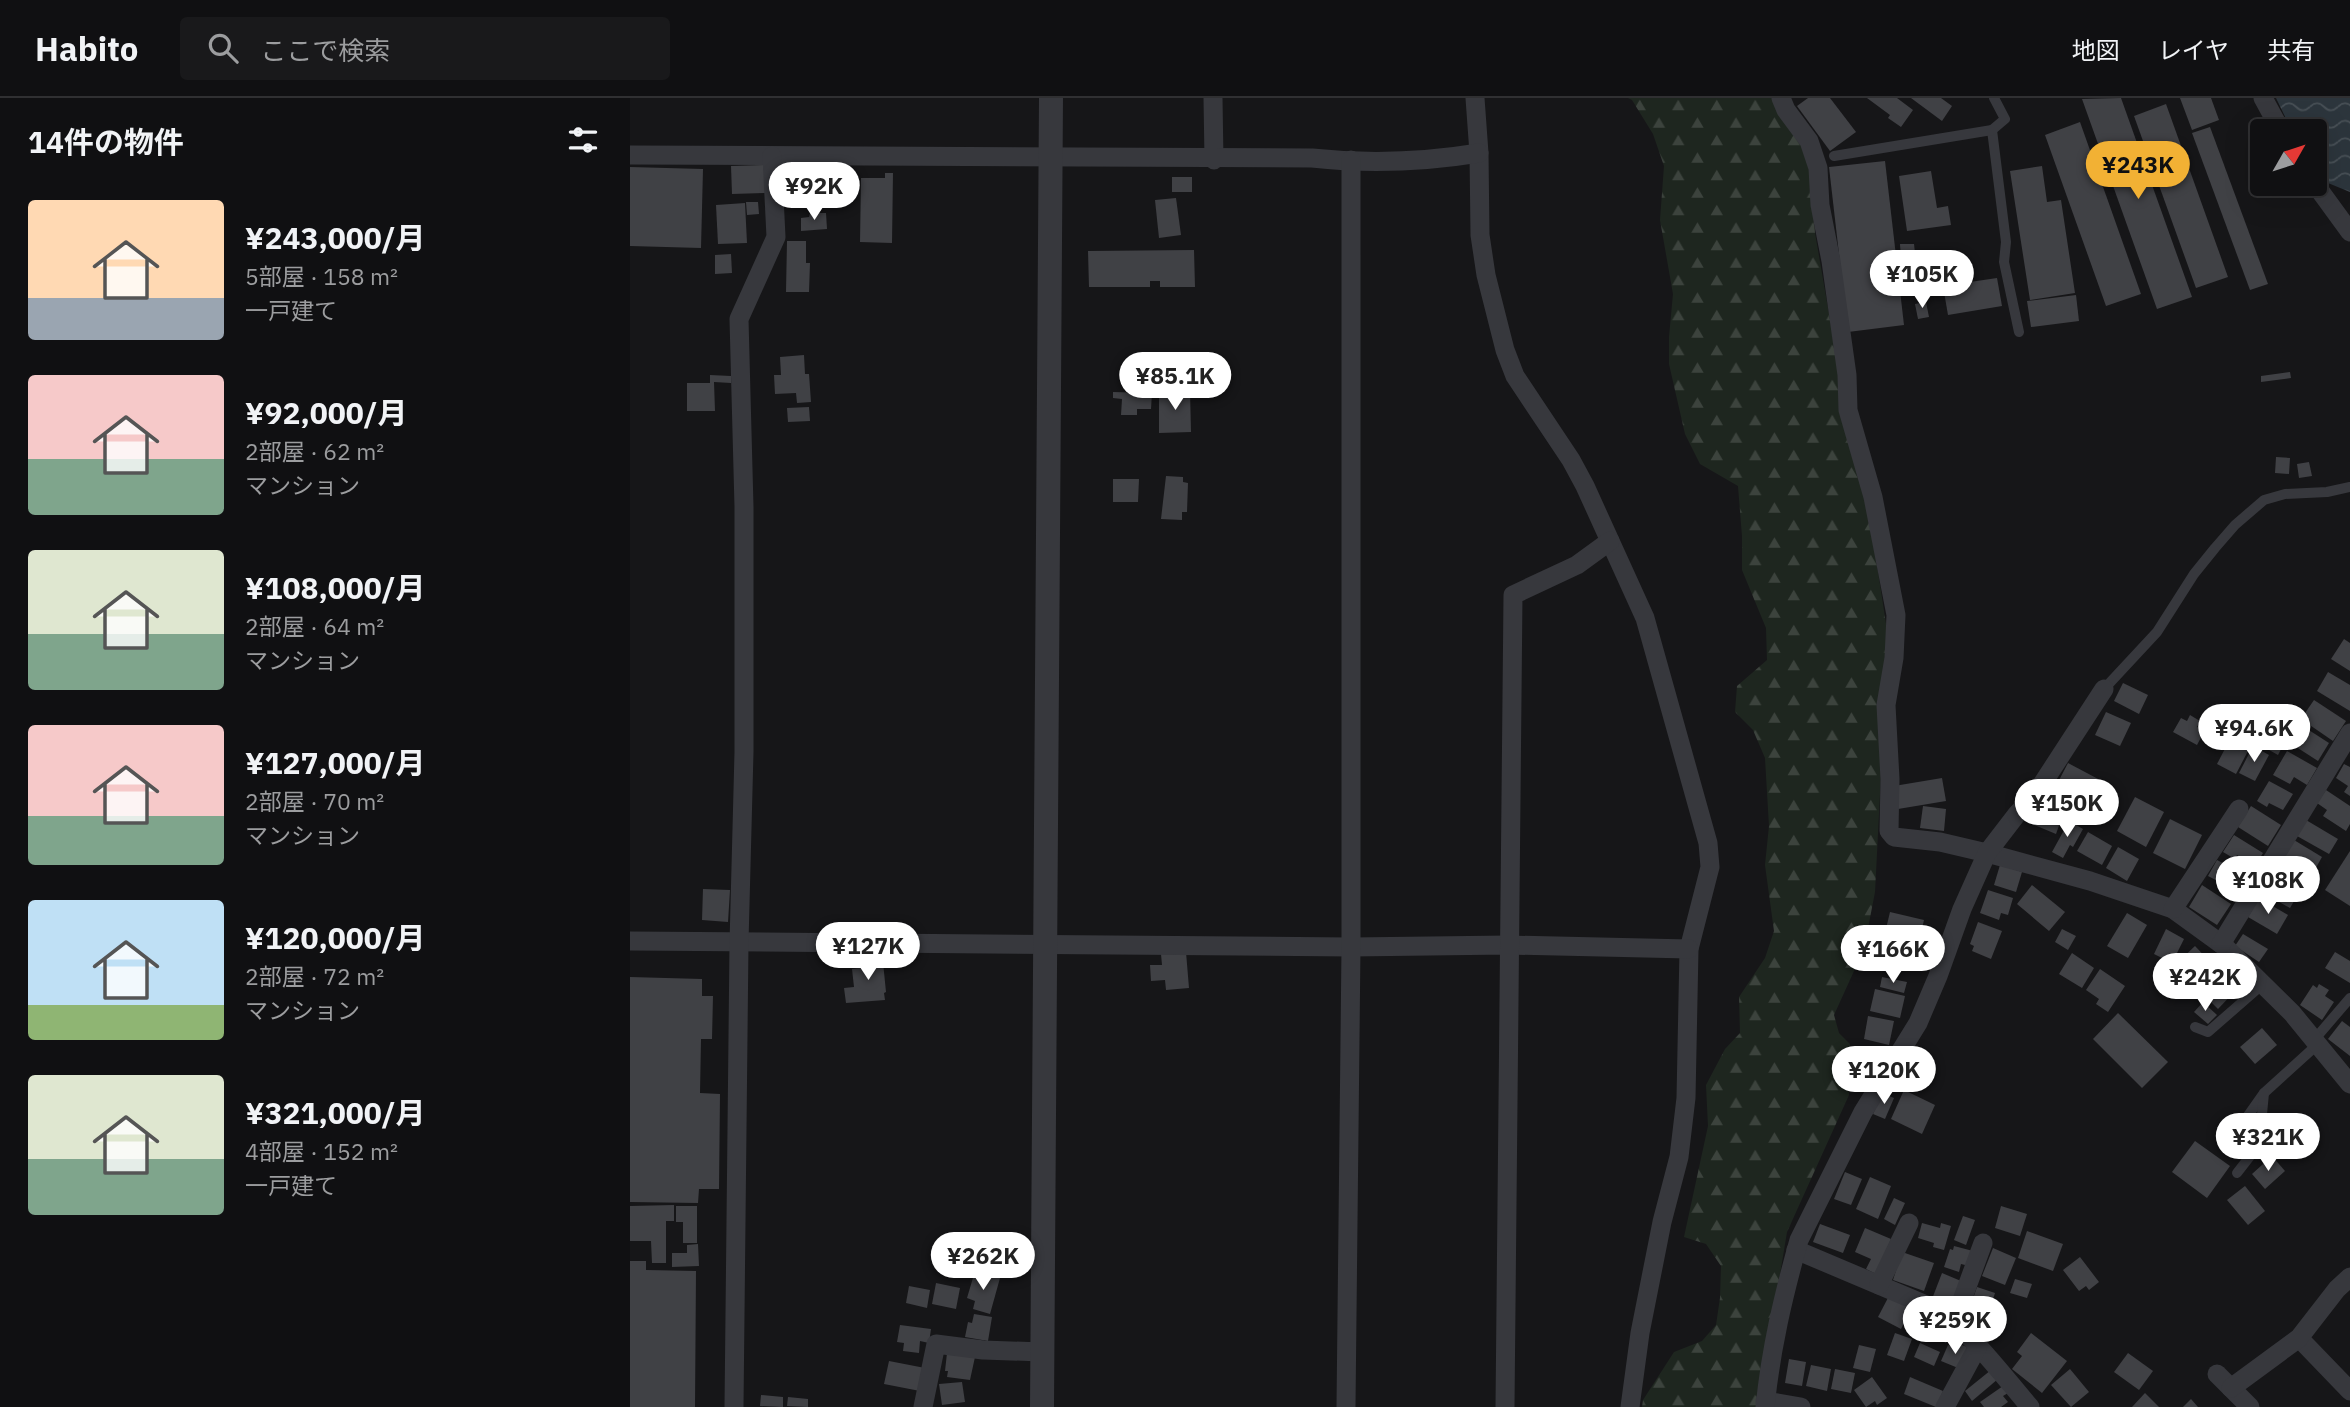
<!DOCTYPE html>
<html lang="ja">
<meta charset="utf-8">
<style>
body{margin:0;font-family:"IBM Plex Sans","Noto Sans JP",sans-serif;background:#19191b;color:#f1f3f6;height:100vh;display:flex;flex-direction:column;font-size:26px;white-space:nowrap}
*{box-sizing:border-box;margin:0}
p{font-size:23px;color:#9c9d9f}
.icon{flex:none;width:38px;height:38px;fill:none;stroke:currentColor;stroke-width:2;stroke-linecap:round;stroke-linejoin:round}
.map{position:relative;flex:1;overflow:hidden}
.details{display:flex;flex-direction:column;background:#101012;width:630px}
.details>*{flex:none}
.needle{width:46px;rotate:51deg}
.tools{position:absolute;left:1620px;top:21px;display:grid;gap:14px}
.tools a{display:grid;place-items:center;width:77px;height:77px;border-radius:7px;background:#101012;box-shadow:0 7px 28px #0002,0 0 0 2px #303032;font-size:35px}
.price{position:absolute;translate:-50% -60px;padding:0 16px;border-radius:24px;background:#fff;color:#222;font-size:23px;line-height:46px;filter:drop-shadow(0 2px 4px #0008)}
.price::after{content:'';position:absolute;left:50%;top:42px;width:21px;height:16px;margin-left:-10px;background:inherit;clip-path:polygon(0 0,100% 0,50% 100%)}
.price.current{background:#f2b134;color:#111}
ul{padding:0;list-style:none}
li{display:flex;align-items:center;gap:21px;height:175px;padding:0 28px}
li span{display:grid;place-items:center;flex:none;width:196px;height:140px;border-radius:7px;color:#555}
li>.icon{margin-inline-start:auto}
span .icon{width:84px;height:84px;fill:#fffc;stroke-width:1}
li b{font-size:30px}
h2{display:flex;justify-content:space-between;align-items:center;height:84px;padding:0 28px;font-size:30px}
header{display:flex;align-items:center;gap:42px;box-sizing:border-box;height:98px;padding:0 35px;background:#101012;border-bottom:2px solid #303032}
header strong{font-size:33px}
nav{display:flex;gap:38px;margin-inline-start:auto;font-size:24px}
.search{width:490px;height:63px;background:#19191b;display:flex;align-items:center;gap:18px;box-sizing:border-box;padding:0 24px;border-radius:7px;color:#9c9d9f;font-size:26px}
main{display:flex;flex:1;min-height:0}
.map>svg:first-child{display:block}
.forest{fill:url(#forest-firs)}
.water{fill:url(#water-waves)}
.building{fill:#404145}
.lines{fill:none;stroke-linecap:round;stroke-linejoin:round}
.service{stroke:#37383d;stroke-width:10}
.minor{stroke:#37383d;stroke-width:19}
.tertiary{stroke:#37383d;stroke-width:24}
</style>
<header>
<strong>Habito</strong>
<div class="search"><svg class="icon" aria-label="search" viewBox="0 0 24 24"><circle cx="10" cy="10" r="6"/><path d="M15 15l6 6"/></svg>ここで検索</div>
<nav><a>地図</a><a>レイヤ</a><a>共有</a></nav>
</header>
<main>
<section class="details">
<h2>14件の物件<svg class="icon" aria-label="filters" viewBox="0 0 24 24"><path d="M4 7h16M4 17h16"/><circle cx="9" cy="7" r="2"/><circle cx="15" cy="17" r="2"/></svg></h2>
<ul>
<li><span style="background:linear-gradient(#ffd9b3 70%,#9aa5b1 0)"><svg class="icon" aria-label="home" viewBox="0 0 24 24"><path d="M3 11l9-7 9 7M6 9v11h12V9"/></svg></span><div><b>¥243,000/月</b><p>5部屋 · 158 m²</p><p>一戸建て</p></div></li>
<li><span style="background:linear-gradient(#f6c9c9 60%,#7fa58c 0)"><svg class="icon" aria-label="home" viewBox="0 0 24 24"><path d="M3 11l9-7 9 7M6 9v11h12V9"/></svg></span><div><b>¥92,000/月</b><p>2部屋 · 62 m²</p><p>マンション</p></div></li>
<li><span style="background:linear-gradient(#dfe7d0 60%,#7fa58c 0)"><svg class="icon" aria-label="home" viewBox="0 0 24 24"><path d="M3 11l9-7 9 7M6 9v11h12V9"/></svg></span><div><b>¥108,000/月</b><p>2部屋 · 64 m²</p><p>マンション</p></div></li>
<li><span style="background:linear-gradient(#f6c9c9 65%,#7fa58c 0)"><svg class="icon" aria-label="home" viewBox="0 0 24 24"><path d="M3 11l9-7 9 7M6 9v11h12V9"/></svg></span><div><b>¥127,000/月</b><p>2部屋 · 70 m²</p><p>マンション</p></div></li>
<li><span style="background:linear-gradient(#bfe0f5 75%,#8fb573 0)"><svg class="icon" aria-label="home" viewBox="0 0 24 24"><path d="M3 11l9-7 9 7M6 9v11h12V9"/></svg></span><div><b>¥120,000/月</b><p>2部屋 · 72 m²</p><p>マンション</p></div></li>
<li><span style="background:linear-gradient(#dfe7d0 60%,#7fa58c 0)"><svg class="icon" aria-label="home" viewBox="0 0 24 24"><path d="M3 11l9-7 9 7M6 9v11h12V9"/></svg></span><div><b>¥321,000/月</b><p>4部屋 · 152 m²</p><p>一戸建て</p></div></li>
</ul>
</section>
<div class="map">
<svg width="1720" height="1309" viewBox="0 0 1720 1309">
<defs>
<pattern id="forest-firs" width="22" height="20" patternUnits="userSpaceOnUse" patternTransform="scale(1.75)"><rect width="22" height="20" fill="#1e261f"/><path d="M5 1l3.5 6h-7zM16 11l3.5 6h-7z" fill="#3c433d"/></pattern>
<pattern id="water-waves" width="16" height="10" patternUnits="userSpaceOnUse" patternTransform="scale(1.75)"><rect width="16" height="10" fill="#2c353c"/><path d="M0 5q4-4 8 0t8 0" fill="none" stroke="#485056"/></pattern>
</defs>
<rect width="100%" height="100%" fill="#161618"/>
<path class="forest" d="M998 0H1143L1172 47 1180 75 1185 135 1209 274 1238 408 1258 539 1245 794 1234 851 1204 917 1209 935 1220 946 1219 997 1157 1134 1128 1309H1012L1013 1302 1044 1254 1072 1243 1086 1227 1090 1200 1091 1168 1076 1146 1054 1139 1078 1028 1076 987 1095 951 1110 935 1109 899 1135 860 1144 833 1135 767 1139 728 1135 660 1123 632 1105 614 1107 588 1137 562 1136 530 1112 472V438L1108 388 1070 366 1055 336 1039 266V239L1043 196 1030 122 1034 68 1023 36 1002 2Z"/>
<path class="water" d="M1646 0H1720V94L1698 85 1685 72V33H1662Z"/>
<g class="building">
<path d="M1178 0H1200L1226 34 1200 53 1167 8Z"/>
<path d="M1237 0H1267L1283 12 1271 29 1258 20 1260 17Z"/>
<path d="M1281 0H1311L1322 8 1312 23Z"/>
<path d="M1491 0 1562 199 1527 211 1452 1Z"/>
<path d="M1550 0H1581L1589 22 1562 32Z"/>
<path d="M1536 6 1598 179 1566 190 1504 18Z"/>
<path d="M1450 24 1511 196 1476 208 1415 37Z"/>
<path d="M1580 29 1638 186 1620 192 1562 35Z"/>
<path d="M1255 63 1274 227 1218 234 1199 69Z"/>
<path d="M134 67 135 95 102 96 101 68Z"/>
<path d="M1412 68 1417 104 1431 102 1445 195 1400 202 1380 73Z"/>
<path d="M0 69 73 71 71 150 0 148Z"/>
<path d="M1301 73 1307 110 1318 108 1321 127 1277 133 1269 78Z"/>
<path d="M255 75H263L262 145 230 144 231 80H255Z"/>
<rect x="542" y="79" width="20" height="15"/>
<path d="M546 100 551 137 529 140 525 102Z"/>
<path d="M116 104H128L129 116 117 117Z"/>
<path d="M115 105 117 145 88 146 86 107Z"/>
<path d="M180 115H196L197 131 171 133V120L179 119Z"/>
<path d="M157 143H176V165H180L179 194H156Z"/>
<path d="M1270 146H1284L1287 173 1272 174Z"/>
<path d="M564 152 565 189H530V183H520V189H459L458 153Z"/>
<path d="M101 156 102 175 85 176V157Z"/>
<path d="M1367 180 1372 208 1318 217 1313 188Z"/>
<path d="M1446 197 1449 223 1401 229 1397 203Z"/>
<path d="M1296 204 1299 219 1288 221 1285 206Z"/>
<path d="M174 257 175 276H179L181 304 167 305 166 295 145 296 144 277H151L150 259Z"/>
<path d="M1660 274 1661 280 1631 284V278Z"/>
<path d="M80 277 101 278V285L84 284 85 313H57V285H80Z"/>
<path d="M560 292 561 334 529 335V293Z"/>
<path d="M483 294 522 295 521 311H507V317H491L492 301 483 300Z"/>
<path d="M179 309 180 323 158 324 157 310Z"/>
<path d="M1646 359 1660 360 1659 376 1645 375Z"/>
<path d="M1679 364 1682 378 1669 380 1667 366Z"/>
<path d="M536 378 553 379V384L558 385 557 414H552V422L531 421Z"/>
<path d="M483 381H509L508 404H483Z"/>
<path d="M1714 541 1720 545V573L1701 561Z"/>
<path d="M1698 574 1720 587V613L1687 593Z"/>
<path d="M1493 585 1518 597 1509 616 1484 603Z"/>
<path d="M1684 602 1716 623 1703 643 1671 621Z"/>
<path d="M1476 614 1501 625 1490 648 1465 637Z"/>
<path d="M1560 617 1570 623 1567 629 1575 632 1567 647 1543 634 1551 620 1557 623Z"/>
<path d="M1636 624 1659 636 1648 657 1625 644Z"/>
<path d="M1671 627 1699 645 1688 663 1660 645Z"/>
<path d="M1599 643 1618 653 1606 676 1587 666Z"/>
<path d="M1623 648 1639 657 1625 683 1609 675Z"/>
<path d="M1657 653 1687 670 1677 687 1664 679 1660 686 1643 677Z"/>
<path d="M1438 665 1470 682 1458 705 1426 688Z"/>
<path d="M1714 666 1720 669V698L1714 694 1718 688 1706 680Z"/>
<path d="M1312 680 1316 703 1268 711 1264 688Z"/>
<path d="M1639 683 1663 696 1653 712 1639 705 1637 709 1627 703Z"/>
<path d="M1696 692 1720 708V726L1716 733 1693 718 1697 712 1687 705Z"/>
<path d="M1505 699 1534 714 1516 749 1487 733Z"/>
<path d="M1293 708 1316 711 1314 733 1290 730Z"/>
<path d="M1621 708 1651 727 1638 748 1608 729Z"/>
<path d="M1403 710 1431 722 1426 736 1397 724Z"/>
<path d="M1540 721 1572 737 1555 771 1523 755Z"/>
<path d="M1676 722 1708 741 1699 756 1667 738Z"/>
<path d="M1439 723 1453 731 1443 749 1440 747 1433 760 1422 754Z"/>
<path d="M1458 734 1482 748 1472 767 1447 753Z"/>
<path d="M1604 737 1633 755 1625 768 1607 757 1605 761 1593 754Z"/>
<path d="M1664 742 1692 759 1679 782 1650 765Z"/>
<path d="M1488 749 1509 761 1497 783 1476 770Z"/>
<path d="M1720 753V808L1695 792Z"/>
<path d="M1587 762 1617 778 1609 794 1578 778Z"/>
<path d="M1370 767 1392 774 1386 794 1364 787Z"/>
<path d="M1649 774 1673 788 1660 810 1644 801 1650 791 1642 786Z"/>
<path d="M1402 787 1435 814 1419 833 1387 806Z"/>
<path d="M1572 787 1601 806 1587 827 1559 809Z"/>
<path d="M73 791 100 792 98 824 72 822Z"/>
<path d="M1358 792 1383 800 1378 817 1371 815 1369 822 1350 815Z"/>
<path d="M1629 800 1658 817 1647 836 1618 819Z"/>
<path d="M1260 814 1294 822 1289 843 1255 835Z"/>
<path d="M1497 815 1517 827 1498 860 1477 848Z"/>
<path d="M1348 824 1372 833 1361 861 1342 853 1344 848 1340 846Z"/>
<path d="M1432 831 1446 838 1438 852 1425 844Z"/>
<path d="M1536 831 1554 841 1542 865 1524 856Z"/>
<path d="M1613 836 1638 851 1629 864 1605 848Z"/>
<path d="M1256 842 1274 846 1270 865 1252 861Z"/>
<path d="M1565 848 1584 868 1563 888 1544 868Z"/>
<path d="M252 854 256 894 254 895 255 902 216 905 214 890 224 889 222 871 240 869 239 855Z"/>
<path d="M556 854 559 890 536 892 535 882 521 883 520 867H532L531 856Z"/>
<path d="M1705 854 1720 863V885L1695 870Z"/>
<path d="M1442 855 1464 870 1452 890 1429 876Z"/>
<path d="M1470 871 1495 888 1478 914 1466 906 1469 901 1456 892Z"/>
<path d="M1585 874 1605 893 1588 911 1568 891Z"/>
<path d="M0 879 72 881V898H83L82 941H71L70 995 90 996 89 1091H69L68 1105 0 1104Z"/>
<path d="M1252 879 1277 884 1274 895 1250 889Z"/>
<path d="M1689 886 1699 892 1695 898 1704 904 1692 922 1670 907 1683 887 1687 890Z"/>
<path d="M1245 891 1275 898 1270 920 1240 913Z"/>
<path d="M1573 904 1587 917 1578 926 1564 914Z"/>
<path d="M1488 915 1538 964 1512 990 1463 941Z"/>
<path d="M1238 918 1264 923 1259 947 1234 941Z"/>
<path d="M1712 923 1720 929V958L1698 941Z"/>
<path d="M1632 930 1647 947 1625 966 1610 949Z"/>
<path d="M1274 992 1305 1007 1292 1036 1261 1021Z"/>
<path d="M1252 995 1264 1000 1255 1021 1243 1016Z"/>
<path d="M1565 1043 1600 1068 1577 1100 1542 1074Z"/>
<path d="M1642 1058 1655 1073 1635 1091 1622 1076Z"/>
<path d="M1215 1074 1232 1081 1221 1107 1204 1101Z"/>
<path d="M1240 1079 1261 1088 1248 1121 1226 1111Z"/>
<path d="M1615 1088 1635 1113 1618 1127 1597 1102Z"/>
<path d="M1264 1100 1275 1105 1265 1127 1254 1121Z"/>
<path d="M44 1107V1123H36V1165H22L21 1143H0V1108Z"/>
<path d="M46 1108H67V1145H53V1124H46Z"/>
<path d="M1371 1108 1397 1116 1390 1138 1365 1130Z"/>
<path d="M1333 1118 1345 1122 1336 1147 1324 1142Z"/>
<path d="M1292 1125 1310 1130 1311 1125 1321 1128 1314 1152 1303 1149 1304 1145 1288 1140Z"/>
<path d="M1190 1126 1220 1137 1213 1155 1183 1144Z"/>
<path d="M1235 1130 1261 1141 1246 1176 1236 1171 1241 1161 1225 1154Z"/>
<path d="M1397 1133 1433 1146 1423 1173 1388 1160Z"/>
<path d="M68 1146 69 1168 42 1169V1155H57V1147Z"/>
<path d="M1324 1148 1343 1153 1339 1168 1331 1166 1329 1174 1314 1169 1320 1151 1323 1152Z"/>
<path d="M1363 1150 1386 1160 1375 1187 1352 1178Z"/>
<path d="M1272 1154 1304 1165 1294 1193 1263 1182Z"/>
<path d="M1450 1159 1469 1184 1459 1192 1456 1188 1449 1193 1433 1172Z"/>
<path d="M0 1163H16V1172L66 1173 65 1309H0Z"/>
<path d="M345 1173 370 1180 360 1216 343 1211 345 1203 337 1200Z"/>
<path d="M1312 1175 1331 1183 1321 1209 1302 1201Z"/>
<path d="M1385 1181 1402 1186 1397 1200 1380 1195Z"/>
<path d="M306 1185 330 1190 326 1211 302 1206Z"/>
<path d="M279 1188 300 1192 297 1210 276 1205Z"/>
<path d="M1347 1189 1365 1195 1357 1221 1338 1215Z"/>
<path d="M1260 1196 1283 1208 1271 1231 1248 1219Z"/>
<path d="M344 1216 362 1219 358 1243 335 1239 338 1224 342 1225Z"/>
<path d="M1283 1220 1294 1226 1286 1239 1276 1234Z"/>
<path d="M1302 1222 1308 1226 1310 1222 1324 1228 1316 1245 1296 1235Z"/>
<path d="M270 1227 301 1231 299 1245 290 1243 289 1255 273 1253 274 1245 267 1244Z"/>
<path d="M1265 1235 1282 1241 1274 1263 1257 1257Z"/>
<path d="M1401 1235 1437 1263 1412 1295 1382 1271 1392 1258 1387 1254Z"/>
<path d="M1290 1245 1310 1254 1304 1268 1284 1259Z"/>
<path d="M1327 1245 1337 1249 1333 1272 1311 1263 1318 1247 1326 1250Z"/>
<path d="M1229 1247 1246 1251 1240 1274 1223 1270Z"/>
<path d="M317 1255 345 1259 340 1282 317 1279 318 1273H315Z"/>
<path d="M1498 1255 1523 1273 1509 1292 1484 1274Z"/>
<path d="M1159 1261 1176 1264 1172 1288 1155 1285Z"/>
<path d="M259 1263 295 1270 290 1293 254 1286Z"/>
<path d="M1181 1267 1201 1271 1197 1293 1176 1288Z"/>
<path d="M1205 1271 1225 1275 1221 1295 1201 1291Z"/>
<path d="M1440 1271 1459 1294 1441 1309 1421 1287Z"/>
<path d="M1361 1272 1368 1281 1342 1303 1335 1293Z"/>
<path d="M1242 1279 1257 1300 1247 1307 1245 1303 1236 1309 1224 1292Z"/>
<path d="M1280 1279 1313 1293 1306 1309 1274 1296Z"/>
<path d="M332 1284 335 1304 312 1307 309 1286Z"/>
<path d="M1373 1288 1378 1295 1373 1298 1378 1304 1371 1309H1354L1350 1304Z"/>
<path d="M1515 1295 1529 1309H1502Z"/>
<path d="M131 1297 153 1299V1309L130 1308Z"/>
<path d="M158 1299 178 1301V1309L157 1308Z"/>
<path d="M1561 1301 1568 1309H1553Z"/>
</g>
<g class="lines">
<g class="service">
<path d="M1362 32 1376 144 1374 164 1389 234"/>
<path d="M1204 58 1362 32 1375 21 1364 0"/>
<path d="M1474 591 1527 534 1564 476 1585 450 1605 427 1634 402 1655 396 1697 394 1720 389"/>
<path d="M1565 929 1578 934 1633 886"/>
<path d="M1684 942 1720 900"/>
<path d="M1615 1022 1634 995 1688 946"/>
<path d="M1607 1075 1635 1039 1637 1032 1632 1016 1634 995"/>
</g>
<g class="minor">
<path d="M583 0 584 62"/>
<path d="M845 0 849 55 850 137 856 177 875 252 885 278 941 362 955 388 1015 520 1078 745 1080 769 1059 851 1056 1000 1049 1059 1032 1124 1010 1235 1000 1309"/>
<path d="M1151 0 1156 12 1179 43 1188 70 1190 107 1201 163 1217 277 1218 312 1243 399 1266 517 1264 560 1256 607 1260 681 1259 733 1264 739 1310 744 1357 755 1460 783 1543 811 1594 848 1662 915 1720 986"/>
<path d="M1633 0 1651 33"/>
<path d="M0 57 682 60C737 66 794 64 849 55"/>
<path d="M1685 86 1720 134"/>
<path d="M1543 811 1609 711"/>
<path d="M0 843 721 849 878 847 1059 851"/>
<path d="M1591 846 1720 635"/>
<path d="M1166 1152 1308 1212C1344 1238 1371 1275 1400 1309"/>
<path d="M1249 1187 1279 1125"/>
<path d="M1324 1224 1353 1145"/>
<path d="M1669 1240 1720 1293"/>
<path d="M1587 1276 1620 1309"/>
<path d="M1601 1290 1669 1240 1707 1191 1720 1179"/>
<path d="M1135 1303 1171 1309"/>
<path d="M104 1309 109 845 114 654V409L109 221 146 139 142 58"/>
<path d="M293 1309 306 1246 353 1252 412 1254"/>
<path d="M716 1309 721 849V62"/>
<path d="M875 1309 883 497 947 467 980 443"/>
<path d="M1135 1309C1141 1250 1153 1199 1169 1142L1233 1014 1288 925 1308 878 1332 811 1357 755 1387 716 1405 697 1474 591"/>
<path d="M1315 1309 1348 1248"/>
</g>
<path class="tertiary" d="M412 1309 421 0"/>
</g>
</svg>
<div class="tools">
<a><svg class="needle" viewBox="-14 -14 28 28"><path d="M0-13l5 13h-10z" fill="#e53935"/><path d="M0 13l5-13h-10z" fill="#9c9d9f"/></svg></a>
</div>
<b class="price current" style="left:1508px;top:103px">¥243K</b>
<b class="price" style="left:184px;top:124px">¥92K</b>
<b class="price" style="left:1292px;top:212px">¥105K</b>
<b class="price" style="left:545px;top:314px">¥85.1K</b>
<b class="price" style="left:1624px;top:666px">¥94.6K</b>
<b class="price" style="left:1437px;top:741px">¥150K</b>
<b class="price" style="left:1638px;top:818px">¥108K</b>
<b class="price" style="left:238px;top:884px">¥127K</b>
<b class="price" style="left:1263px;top:887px">¥166K</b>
<b class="price" style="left:1575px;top:915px">¥242K</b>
<b class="price" style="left:1254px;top:1008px">¥120K</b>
<b class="price" style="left:1638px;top:1075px">¥321K</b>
<b class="price" style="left:353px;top:1194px">¥262K</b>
<b class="price" style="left:1325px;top:1258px">¥259K</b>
</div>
</main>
